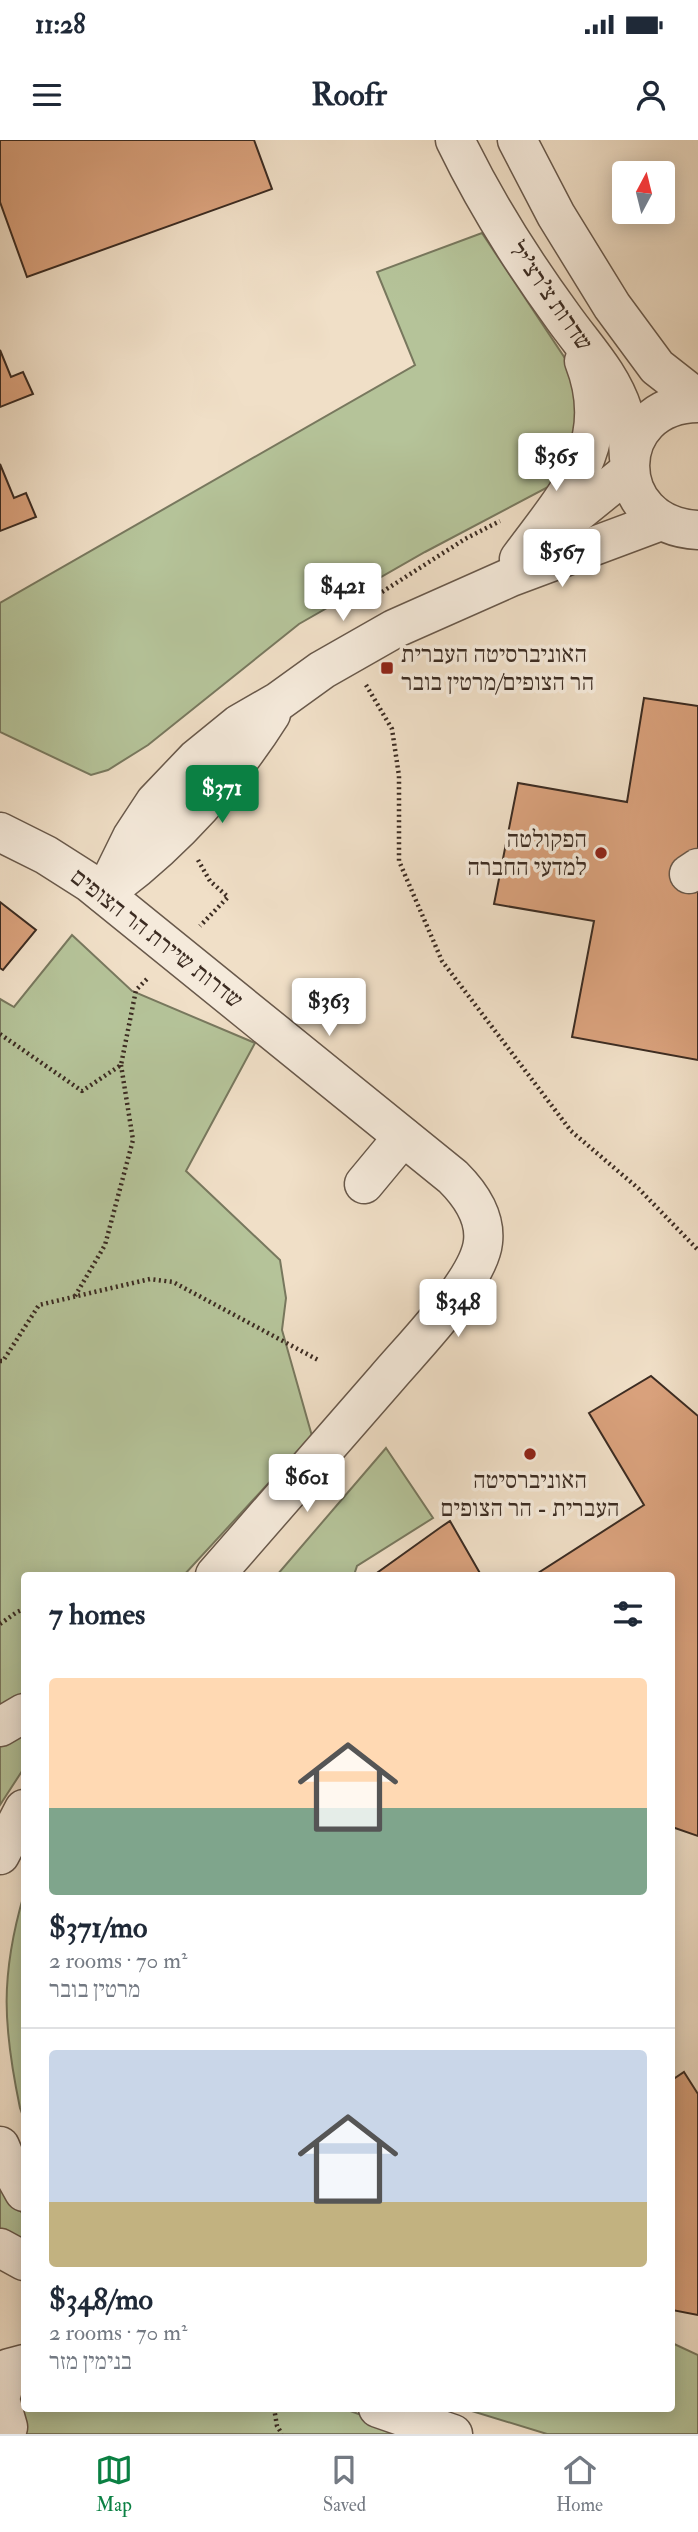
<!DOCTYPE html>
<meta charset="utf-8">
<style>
body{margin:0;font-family:"IM FELL Double Pica","Frank Ruhl Libre",serif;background:#f6f6f7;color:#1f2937;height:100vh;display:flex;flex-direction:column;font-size:26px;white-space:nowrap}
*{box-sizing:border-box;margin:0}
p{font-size:23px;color:#747a83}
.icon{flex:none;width:38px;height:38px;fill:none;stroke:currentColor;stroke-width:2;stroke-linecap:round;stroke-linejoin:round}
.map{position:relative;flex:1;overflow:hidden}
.side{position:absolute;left:21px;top:1432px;width:654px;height:840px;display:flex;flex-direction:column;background:#fff;border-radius:7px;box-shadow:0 4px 18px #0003}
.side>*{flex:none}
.needle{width:46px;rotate:7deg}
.tools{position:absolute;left:612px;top:21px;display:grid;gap:14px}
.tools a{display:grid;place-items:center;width:63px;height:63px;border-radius:7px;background:#fff;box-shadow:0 4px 18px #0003;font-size:35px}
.price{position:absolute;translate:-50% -60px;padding:0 16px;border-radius:7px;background:#fff;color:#222;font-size:23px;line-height:46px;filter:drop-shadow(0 2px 4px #0008)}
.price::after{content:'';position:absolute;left:50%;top:42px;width:21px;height:16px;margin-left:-10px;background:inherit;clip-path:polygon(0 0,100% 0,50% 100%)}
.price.active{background:#0b8043;color:#fff}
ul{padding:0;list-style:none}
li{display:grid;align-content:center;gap:14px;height:371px;padding:0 28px}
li+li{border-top:2px solid #e0e1e3}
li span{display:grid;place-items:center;height:217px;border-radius:7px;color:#555}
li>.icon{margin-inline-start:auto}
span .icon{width:126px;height:126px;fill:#fffc;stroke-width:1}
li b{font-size:30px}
h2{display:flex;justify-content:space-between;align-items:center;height:84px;padding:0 28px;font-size:30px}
.status{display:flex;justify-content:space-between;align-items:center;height:49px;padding:0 35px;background:#fff;direction:ltr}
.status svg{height:19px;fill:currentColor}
header{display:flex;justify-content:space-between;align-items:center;height:91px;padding:0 28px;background:#fff;font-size:32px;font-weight:700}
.menu{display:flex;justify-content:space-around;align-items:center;height:98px;border-top:2px solid #e0e1e3;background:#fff;font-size:19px;color:#747a83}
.menu a{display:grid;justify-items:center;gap:4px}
.menu .active{color:#0b8043}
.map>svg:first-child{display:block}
.green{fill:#b5c399;stroke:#78785e;stroke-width:2}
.building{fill:#d9a17c;stroke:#3c2c22;stroke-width:2}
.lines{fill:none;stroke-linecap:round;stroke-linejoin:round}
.minor-casing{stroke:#69594b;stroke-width:41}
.path{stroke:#3c2c22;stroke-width:4.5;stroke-dasharray:2 3.5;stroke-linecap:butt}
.minor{stroke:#f5eadb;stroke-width:38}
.poi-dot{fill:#8f2418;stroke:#f5eadb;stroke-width:2.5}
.labels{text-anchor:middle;stroke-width:7;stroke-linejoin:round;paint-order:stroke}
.street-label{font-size:24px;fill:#3c2c22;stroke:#f5eadb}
.poi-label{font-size:24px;fill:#3c2c22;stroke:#f5eadb;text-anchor:start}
</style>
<div class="status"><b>11:28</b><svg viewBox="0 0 49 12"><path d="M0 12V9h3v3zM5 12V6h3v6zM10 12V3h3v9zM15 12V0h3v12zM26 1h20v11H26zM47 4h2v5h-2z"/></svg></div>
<header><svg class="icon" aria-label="menu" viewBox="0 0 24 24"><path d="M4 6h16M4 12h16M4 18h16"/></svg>Roofr<svg class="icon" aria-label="person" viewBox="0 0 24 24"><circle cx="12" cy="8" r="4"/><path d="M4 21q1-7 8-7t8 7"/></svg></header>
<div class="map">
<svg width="698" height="2294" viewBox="0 0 698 2294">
<rect width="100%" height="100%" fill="#f0dfc7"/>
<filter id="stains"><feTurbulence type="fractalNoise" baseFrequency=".00286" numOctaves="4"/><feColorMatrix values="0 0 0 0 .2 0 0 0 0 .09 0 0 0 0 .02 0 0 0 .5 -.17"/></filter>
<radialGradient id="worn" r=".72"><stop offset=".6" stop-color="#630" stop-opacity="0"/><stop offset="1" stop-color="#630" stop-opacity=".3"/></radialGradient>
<g class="green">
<path d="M482 93 590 256 567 337 425 412 299 484 148 605 108 630 91 635 0 592V463L415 225 377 132Z"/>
<path d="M72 795 132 851 255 903 186 1031 280 1120 286 1158 282 1190 312 1296 184 1435H24V1561L0 1575V859L14 867Z"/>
<path d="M386 1308 433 1378 357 1426 354 1435H277Z"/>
<path d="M24 1588V1628L0 1665V1602Z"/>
<path d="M24 1754V1979L20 1968C3 1886 0 1836 24 1754Z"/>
<path d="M0 2048 24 2075V2108L0 2094Z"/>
<path d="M672 2203 698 2215V2294H547L462 2268H672Z"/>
<path d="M24 2263V2268H342L414 2294H17Z"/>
</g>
<g class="building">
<path d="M0 0H254L272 49 27 137 0 62Z"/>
<path d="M0 210 11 237 23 232 33 254 0 267Z"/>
<path d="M0 324 14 358 26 353 36 377 0 391Z"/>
<path d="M644 558 698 566V920L572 897 594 781 494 764 518 643 627 662Z"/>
<path d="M0 762 36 790 3 830 0 828Z"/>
<path d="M651 1236 698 1276V1696L672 1687V1435H535L644 1365 589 1273Z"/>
<path d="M450 1381 481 1435H374L441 1387Z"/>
<path d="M684 1932 698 1954V2175L672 2170V1940Z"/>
</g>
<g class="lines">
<defs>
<g id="minor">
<path d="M455 0C485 62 522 121 563 177 585 208 611 234 623 271 628 285 628 303 629 318"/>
<path d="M517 0 556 75 612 166 657 227 698 259"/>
<path d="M698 263C608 264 607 386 698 390"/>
<path d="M555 391 629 331"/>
<path d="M519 419C565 356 617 305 584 221"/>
<path d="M0 692 46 715 90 743 453 1037C470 1054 486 1076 483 1102 479 1141 412 1208 386 1239 329 1305 272 1370 215 1435"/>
<path d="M689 734 698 728"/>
<path d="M114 746C175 700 230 639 271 574"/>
<path d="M104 754 132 697 155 662 196 619 239 584 279 561 322 530 394 489 511 437 661 381"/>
<path d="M364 1044 403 997"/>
<path d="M0 1587 24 1573"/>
<path d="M0 1715 24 1669"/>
<path d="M0 2006 5 2018 24 2052"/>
<path d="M0 2108 24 2121"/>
<path d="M378 2268 453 2294"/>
<path d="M6 2294 8 2287 0 2259 9 2228 24 2224"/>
</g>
</defs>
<use href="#minor" class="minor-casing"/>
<g class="path">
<path d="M382 452 465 399 500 381"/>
<path d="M366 545 392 589 399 636V721L442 821 571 991 639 1049 698 1110"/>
<path d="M198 720 210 741 228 757 200 786"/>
<path d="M0 894 82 951 121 925 136 850 149 837"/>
<path d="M75 1156 105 1105 133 1000 121 925"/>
<path d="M0 1221H3L39 1165 150 1139 173 1142 320 1221"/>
<path d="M0 1484 17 1472 24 1469"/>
<path d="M274 2268 277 2286 282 2294"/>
</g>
<use href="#minor" class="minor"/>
</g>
<g class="poi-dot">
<rect x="380" y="521" width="14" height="14" rx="3.5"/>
<circle cx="601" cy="713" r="7"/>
<circle cx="530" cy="1314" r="7"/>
</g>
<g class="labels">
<g class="street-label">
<text transform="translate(551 156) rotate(55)" y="8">שדרות צ'רצ'יל</text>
<text transform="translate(157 798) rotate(38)" y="8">שדרות שיירת הר הצופים</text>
</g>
<g class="poi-label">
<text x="401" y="522">האוניברסיטה העברית<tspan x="401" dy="28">הר הצופים/מרטין בובר</tspan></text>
<text x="587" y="707" text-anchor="end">הפקולטה<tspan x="587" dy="28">למדעי החברה</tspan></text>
<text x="530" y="1348" text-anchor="middle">האוניברסיטה<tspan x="530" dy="28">העברית - הר הצופים</tspan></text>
</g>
</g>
<rect width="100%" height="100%" filter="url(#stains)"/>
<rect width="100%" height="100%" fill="url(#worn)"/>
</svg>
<div class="tools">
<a><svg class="needle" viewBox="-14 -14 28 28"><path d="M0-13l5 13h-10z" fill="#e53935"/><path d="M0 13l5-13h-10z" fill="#747a83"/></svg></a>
</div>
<b class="price" style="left:556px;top:353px">$365</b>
<b class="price" style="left:562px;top:449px">$567</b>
<b class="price" style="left:343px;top:483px">$421</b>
<b class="price active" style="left:222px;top:685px">$371</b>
<b class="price" style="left:329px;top:898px">$363</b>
<b class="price" style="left:458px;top:1199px">$348</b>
<b class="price" style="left:307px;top:1374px">$601</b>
<section class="side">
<h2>7 homes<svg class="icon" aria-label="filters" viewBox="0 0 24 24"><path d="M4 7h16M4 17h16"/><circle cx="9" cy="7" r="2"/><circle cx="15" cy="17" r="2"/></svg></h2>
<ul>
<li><span style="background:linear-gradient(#ffd9b3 60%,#7fa58c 0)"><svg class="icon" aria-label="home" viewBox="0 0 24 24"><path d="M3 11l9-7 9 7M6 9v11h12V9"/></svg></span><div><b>$371/mo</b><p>2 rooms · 70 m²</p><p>מרטין בובר</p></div></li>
<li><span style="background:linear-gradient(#c9d6e8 70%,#c2b280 0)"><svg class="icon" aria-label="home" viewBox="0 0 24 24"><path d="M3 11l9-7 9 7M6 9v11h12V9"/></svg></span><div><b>$348/mo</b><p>2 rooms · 70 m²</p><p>בנימין מזר</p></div></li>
</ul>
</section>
</div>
<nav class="menu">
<a class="active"><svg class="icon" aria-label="map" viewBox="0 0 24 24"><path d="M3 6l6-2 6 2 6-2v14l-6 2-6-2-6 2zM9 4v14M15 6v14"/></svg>Map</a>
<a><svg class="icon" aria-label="saved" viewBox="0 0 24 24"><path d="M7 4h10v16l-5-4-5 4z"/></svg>Saved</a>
<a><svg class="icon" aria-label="home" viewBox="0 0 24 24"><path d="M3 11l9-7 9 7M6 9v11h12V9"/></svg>Home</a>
</nav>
